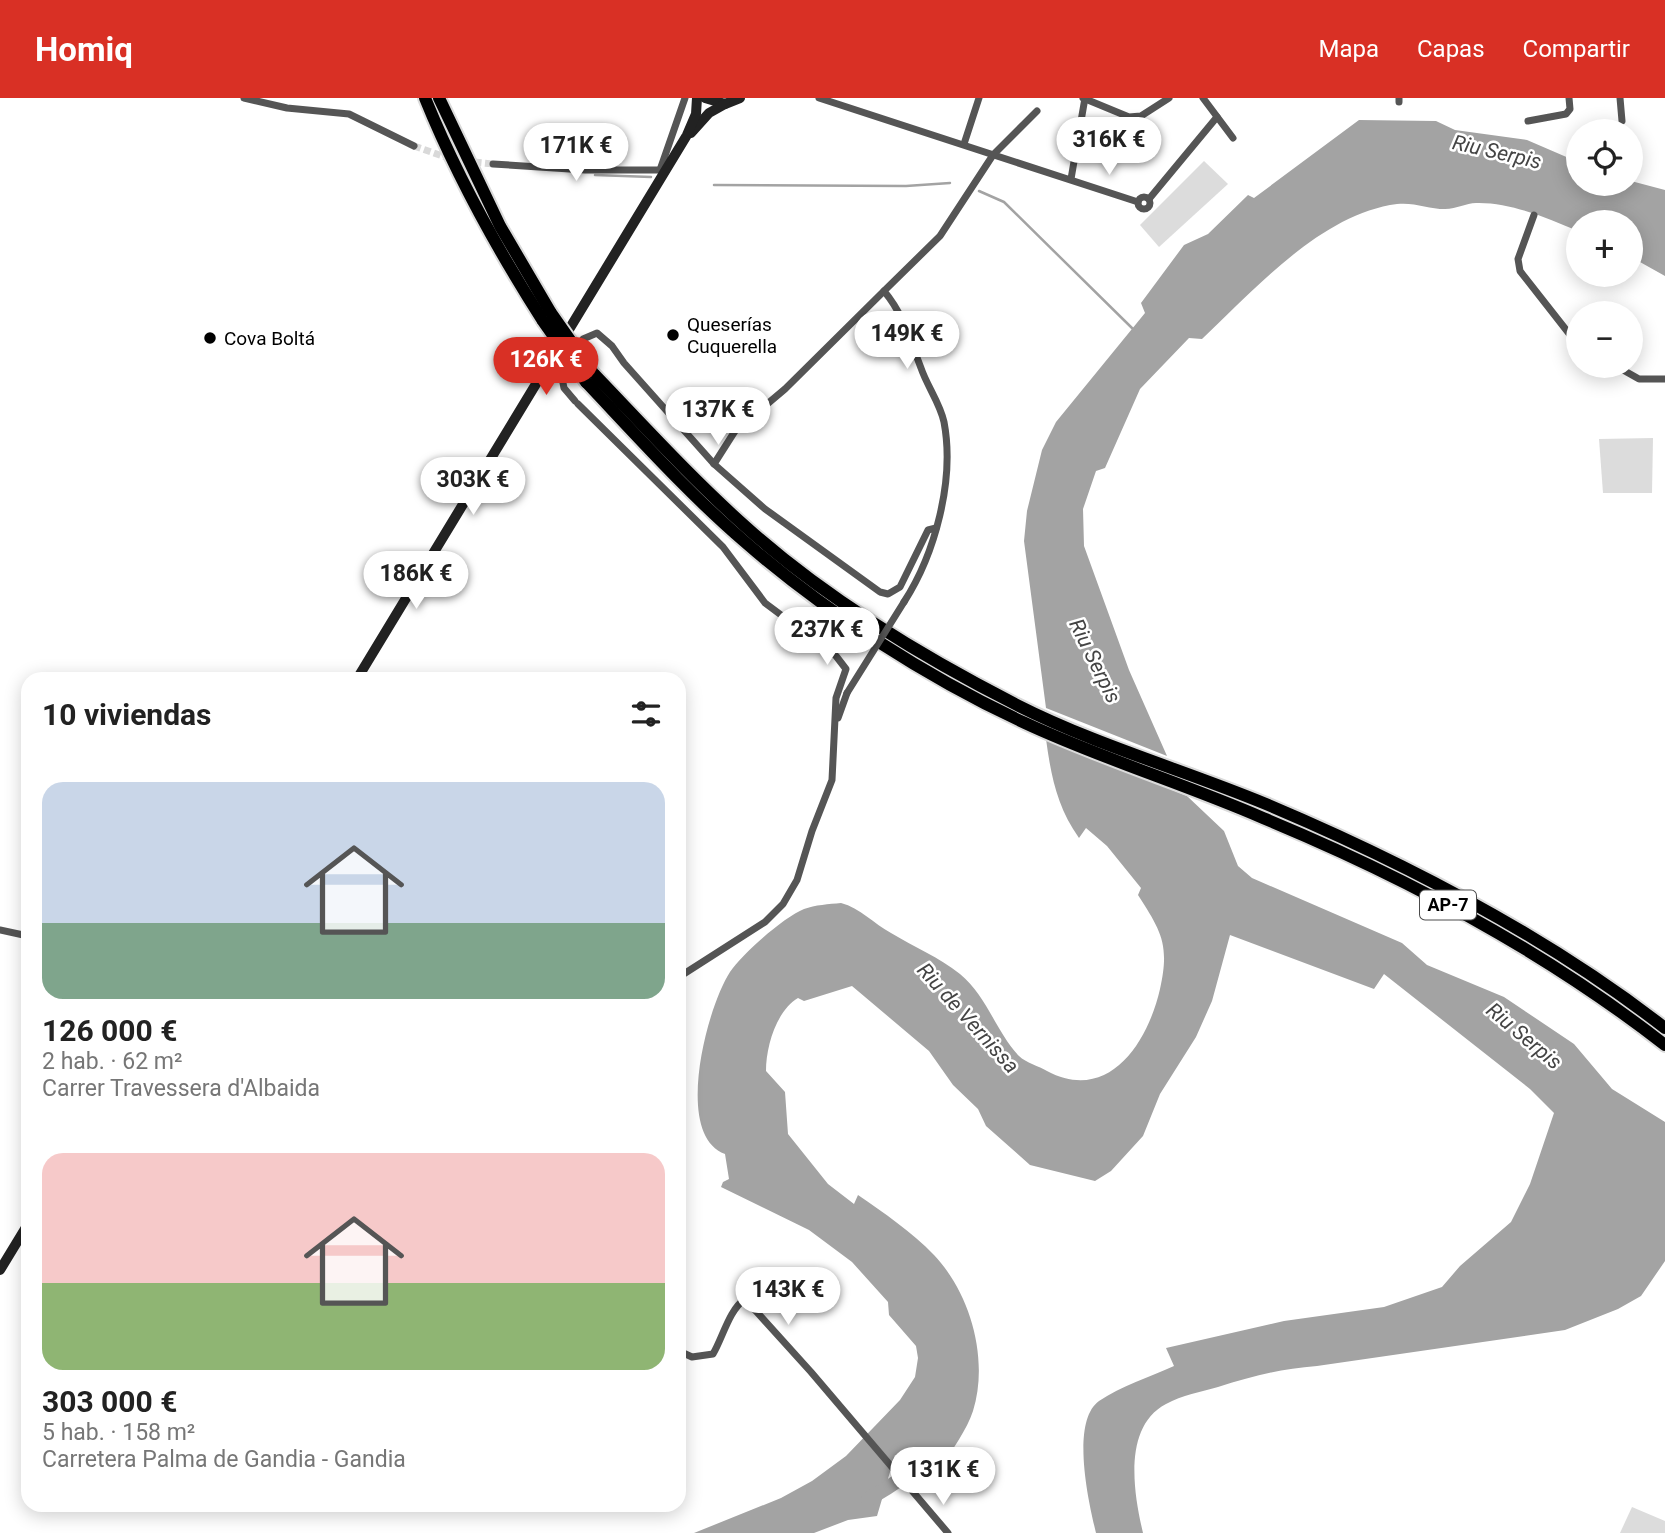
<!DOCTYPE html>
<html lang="es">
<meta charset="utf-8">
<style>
body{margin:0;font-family:Roboto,sans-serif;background:#f6f6f6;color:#222;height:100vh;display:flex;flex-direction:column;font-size:26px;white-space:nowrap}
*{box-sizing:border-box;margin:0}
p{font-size:23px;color:#767676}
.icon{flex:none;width:38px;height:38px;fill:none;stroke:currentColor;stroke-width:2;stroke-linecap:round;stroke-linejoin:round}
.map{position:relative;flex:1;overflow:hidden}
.drawer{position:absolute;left:21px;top:574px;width:665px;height:840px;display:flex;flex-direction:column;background:#fff;border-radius:21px;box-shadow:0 4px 18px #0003}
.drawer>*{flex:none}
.fabs{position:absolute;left:1566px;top:21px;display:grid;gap:14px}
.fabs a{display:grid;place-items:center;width:77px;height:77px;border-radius:50%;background:#fff;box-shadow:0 4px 18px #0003;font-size:35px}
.price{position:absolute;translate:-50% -60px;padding:0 16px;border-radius:24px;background:#fff;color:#222;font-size:23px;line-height:46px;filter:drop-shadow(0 2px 4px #0008)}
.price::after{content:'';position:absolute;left:50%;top:42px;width:21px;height:16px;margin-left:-10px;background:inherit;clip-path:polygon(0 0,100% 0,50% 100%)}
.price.selected{background:#d93025;color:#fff}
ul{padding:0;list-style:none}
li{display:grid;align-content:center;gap:14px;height:371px;padding:0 21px}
li span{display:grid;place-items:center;height:217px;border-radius:21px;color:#555}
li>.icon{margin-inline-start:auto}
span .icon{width:126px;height:126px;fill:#fffc;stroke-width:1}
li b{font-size:30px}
h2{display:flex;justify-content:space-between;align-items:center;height:84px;padding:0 21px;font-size:30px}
header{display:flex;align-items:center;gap:42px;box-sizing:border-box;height:98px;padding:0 35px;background:#d93025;color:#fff}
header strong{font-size:33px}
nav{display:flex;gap:38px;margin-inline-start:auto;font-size:24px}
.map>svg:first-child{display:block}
.green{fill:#dcdcdc}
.water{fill:#a3a3a3}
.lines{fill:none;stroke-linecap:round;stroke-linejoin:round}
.stream{stroke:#a3a3a3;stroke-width:2.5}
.river{stroke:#a3a3a3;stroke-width:14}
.minor-tunnel{stroke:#d9d9d9;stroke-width:7;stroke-dasharray:7 3.5;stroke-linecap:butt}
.motorway-casing{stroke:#dbdbdb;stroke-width:16}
.minor{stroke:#555;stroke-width:7}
.secondary{stroke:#222;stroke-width:10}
.motorway{stroke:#000;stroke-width:12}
.motorway-bridge-casing{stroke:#dbdbdb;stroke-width:16;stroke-linecap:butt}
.minor-bridge{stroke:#555;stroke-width:7}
.motorway-bridge{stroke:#000;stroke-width:12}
.poi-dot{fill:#000;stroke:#fff;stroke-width:2.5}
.labels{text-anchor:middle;stroke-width:5;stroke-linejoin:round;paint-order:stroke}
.shield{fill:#fff;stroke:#4c4c4c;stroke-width:2}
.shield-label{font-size:18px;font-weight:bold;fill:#000}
.poi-label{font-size:19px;fill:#000;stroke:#fff;text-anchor:start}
.water-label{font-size:21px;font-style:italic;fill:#444;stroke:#fff}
</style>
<header>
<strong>Homiq</strong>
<nav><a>Mapa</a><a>Capas</a><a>Compartir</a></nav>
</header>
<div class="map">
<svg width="1665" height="1435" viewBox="0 0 1665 1435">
<rect width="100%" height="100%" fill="#fff"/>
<g class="green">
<path d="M1204 63 1228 86 1159 149 1140 127Z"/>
<path d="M1653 340 1652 395H1603L1599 341Z"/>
<path d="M1632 1409 1665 1423V1435H1620Z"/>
</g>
<g class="water">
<path d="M1359 22 1436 23 1455 32 1527 42 1578 64V86H1631V83L1665 92V178L1631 159V124H1578V133C1547 120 1510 104 1476 105 1466 105 1457 111 1445 111 1429 111 1414 104 1397 106 1321 116 1255 191 1202 241L1189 240 1140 291 1105 370 1096 373 1083 411 1084 448 1129 572 1167 658 1046 610 1024 443 1027 413 1042 352 1056 324 1145 215 1141 205 1184 147 1208 136 1248 97 1254 100Z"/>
<path d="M1046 641 1187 698 1224 733 1238 768 1252 780 1402 845 1427 867 1504 899 1574 946 1612 991 1665 1024V1163L1641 1198 1618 1211 1565 1232 1317 1268C1280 1271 1253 1278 1218 1289 1201 1294 1182 1297 1166 1306 1122 1329 1134 1397 1143 1435H1096C1089 1406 1070 1324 1099 1303 1121 1288 1150 1279 1174 1268L1166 1250 1284 1223 1384 1209 1442 1189 1460 1168 1511 1124 1530 1086 1554 1015 1530 991 1384 876 1374 891 1230 837 1212 903 1196 939 1160 996 1143 1038 1111 1073 1095 1083 1030 1067 986 1028 978 1011 953 987 929 953 852 888 804 903 798 900C776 913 766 949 766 973L785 994 788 1036 828 1086 854 1106 858 1097C884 1115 912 1134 934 1157 971 1196 989 1262 973 1313 967 1332 952 1351 942 1369L895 1357 877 1418 848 1422 814 1435H694L781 1400 812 1383 846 1358 900 1302 915 1279 918 1260 916 1248 889 1217 888 1204 852 1164 809 1132 721 1089 723 1084 729 1081 725 1056C673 1037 707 909 730 874 742 856 784 819 804 811 815 807 829 806 841 805 860 810 874 826 891 835 914 849 939 859 960 876 987 898 996 934 1019 958 1026 965 1039 968 1047 973 1109 1006 1148 944 1160 891 1170 846 1161 833 1138 797L1141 790 1107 748 1086 730 1079 740C1057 709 1051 678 1046 641Z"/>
</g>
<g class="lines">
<g class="stream">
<path d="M595 77 651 79"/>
<path d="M714 87 906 88 950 85"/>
<path d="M979 93 1004 104 1134 232"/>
</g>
<path class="river" d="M868 1401C892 1388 914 1374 929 1350"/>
<path class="minor-tunnel" d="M414 48 454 62 493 66"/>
<defs>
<g id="motorway">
<path d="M425 0C457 79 497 151 543 223"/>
<path d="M439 0 500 128 551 215"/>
<path d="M593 275C643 327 692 381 746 429 826 501 921 558 1017 607 1096 647 1184 672 1266 706 1406 765 1545 837 1665 930"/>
<path d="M586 284C638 339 688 395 745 444 825 514 928 580 1025 625 1102 661 1185 686 1263 720 1406 779 1543 852 1665 947"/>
</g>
</defs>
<use href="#motorway" class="motorway-casing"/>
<g class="minor">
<path d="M244 0 287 10 349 16 414 48"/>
<path d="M819 0 1138 104"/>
<path d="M1083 0 1129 19 1141 18 1169 0"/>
<path d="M1203 0 1233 40"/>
<path d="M1399 0V4"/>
<path d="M1620 0 1622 23"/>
<path d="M1528 23 1566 16 1570 11 1569 0"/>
<path d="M964 46 979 0"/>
<path d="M493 66 585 72H665"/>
<path d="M660 72 685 0"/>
<path d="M1071 81 1085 0"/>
<circle cx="1144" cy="105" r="6"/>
<path d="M1149 101 1217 19"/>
<path d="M1534 117 1518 161 1520 173 1578 247"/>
<path d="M1616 268 1639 281H1665"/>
<path d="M575 303 564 290 562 280 583 241 597 235 612 248 624 265 714 366 765 411 880 494 888 496 900 489 928 432 936 430"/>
<path d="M578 306 723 449 765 505 836 558 846 571 836 600 832 682 812 733 797 782 783 806 765 824 679 879"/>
<path d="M714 366 735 333 785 291 884 193"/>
<path d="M904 504C935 456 955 382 944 324 940 305 927 288 921 270 910 242 904 217 884 193L940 138 993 57 1037 13"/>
<path d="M838 620 847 595"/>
<path d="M0 832 28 838"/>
<path d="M679 1253 692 1259 713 1256C723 1239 729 1212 745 1201L811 1274 948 1435"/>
</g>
<g class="secondary">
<path d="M705 0 725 6 740 0"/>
<path d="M691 35 709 15 725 6"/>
<path d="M357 581 687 37 696 16 697 0"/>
<path d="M0 1172 28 1126"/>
</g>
<use href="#motorway" class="motorway"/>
<defs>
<g id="motorway-bridge">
<path d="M551 215 593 275"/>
<path d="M543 223 586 284"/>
</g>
</defs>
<use href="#motorway-bridge" class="motorway-bridge-casing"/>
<path class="minor-bridge" d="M847 595 904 504"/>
<use href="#motorway-bridge" class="motorway-bridge"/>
</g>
<g class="poi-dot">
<circle cx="673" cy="237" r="7"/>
<circle cx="210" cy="240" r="7"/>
</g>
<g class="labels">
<rect class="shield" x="1420" y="792.5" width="56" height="29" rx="5"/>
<g class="shield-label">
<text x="1448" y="813">AP-7</text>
</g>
<g class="poi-label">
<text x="687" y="233">Queserías<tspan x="687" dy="22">Cuquerella</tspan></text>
<text x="224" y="247">Cova Boltá</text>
</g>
<g class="water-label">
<text transform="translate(1497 54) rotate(13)" y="7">Riu Serpis</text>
<text transform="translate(1095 563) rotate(64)" y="7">Riu Serpis</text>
<text transform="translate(968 920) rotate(48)" y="7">Riu de Vernissa</text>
<text transform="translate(1524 938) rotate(40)" y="7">Riu Serpis</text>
</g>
</g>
</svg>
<div class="fabs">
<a><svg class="icon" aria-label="locate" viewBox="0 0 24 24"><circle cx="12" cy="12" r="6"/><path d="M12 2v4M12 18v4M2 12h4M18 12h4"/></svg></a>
<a>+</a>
<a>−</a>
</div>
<b class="price" style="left:1109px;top:79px">316K €</b>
<b class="price" style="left:576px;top:85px">171K €</b>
<b class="price" style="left:907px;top:273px">149K €</b>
<b class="price selected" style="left:546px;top:299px">126K €</b>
<b class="price" style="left:718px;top:349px">137K €</b>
<b class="price" style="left:473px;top:419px">303K €</b>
<b class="price" style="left:416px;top:513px">186K €</b>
<b class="price" style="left:827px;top:569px">237K €</b>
<b class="price" style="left:788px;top:1229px">143K €</b>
<b class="price" style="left:943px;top:1409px">131K €</b>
<section class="drawer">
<h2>10 viviendas<svg class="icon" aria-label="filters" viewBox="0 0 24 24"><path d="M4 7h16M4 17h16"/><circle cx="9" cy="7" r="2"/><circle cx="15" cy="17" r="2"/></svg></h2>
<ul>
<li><span style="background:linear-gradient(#c9d6e8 65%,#7fa58c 0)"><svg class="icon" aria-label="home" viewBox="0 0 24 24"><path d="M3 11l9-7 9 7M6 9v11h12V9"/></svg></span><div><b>126 000 €</b><p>2 hab. · 62 m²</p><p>Carrer Travessera d'Albaida</p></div></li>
<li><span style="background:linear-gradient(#f6c9c9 60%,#8fb573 0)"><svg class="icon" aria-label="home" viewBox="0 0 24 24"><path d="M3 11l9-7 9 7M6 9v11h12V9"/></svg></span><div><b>303 000 €</b><p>5 hab. · 158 m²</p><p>Carretera Palma de Gandia - Gandia</p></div></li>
</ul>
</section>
</div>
